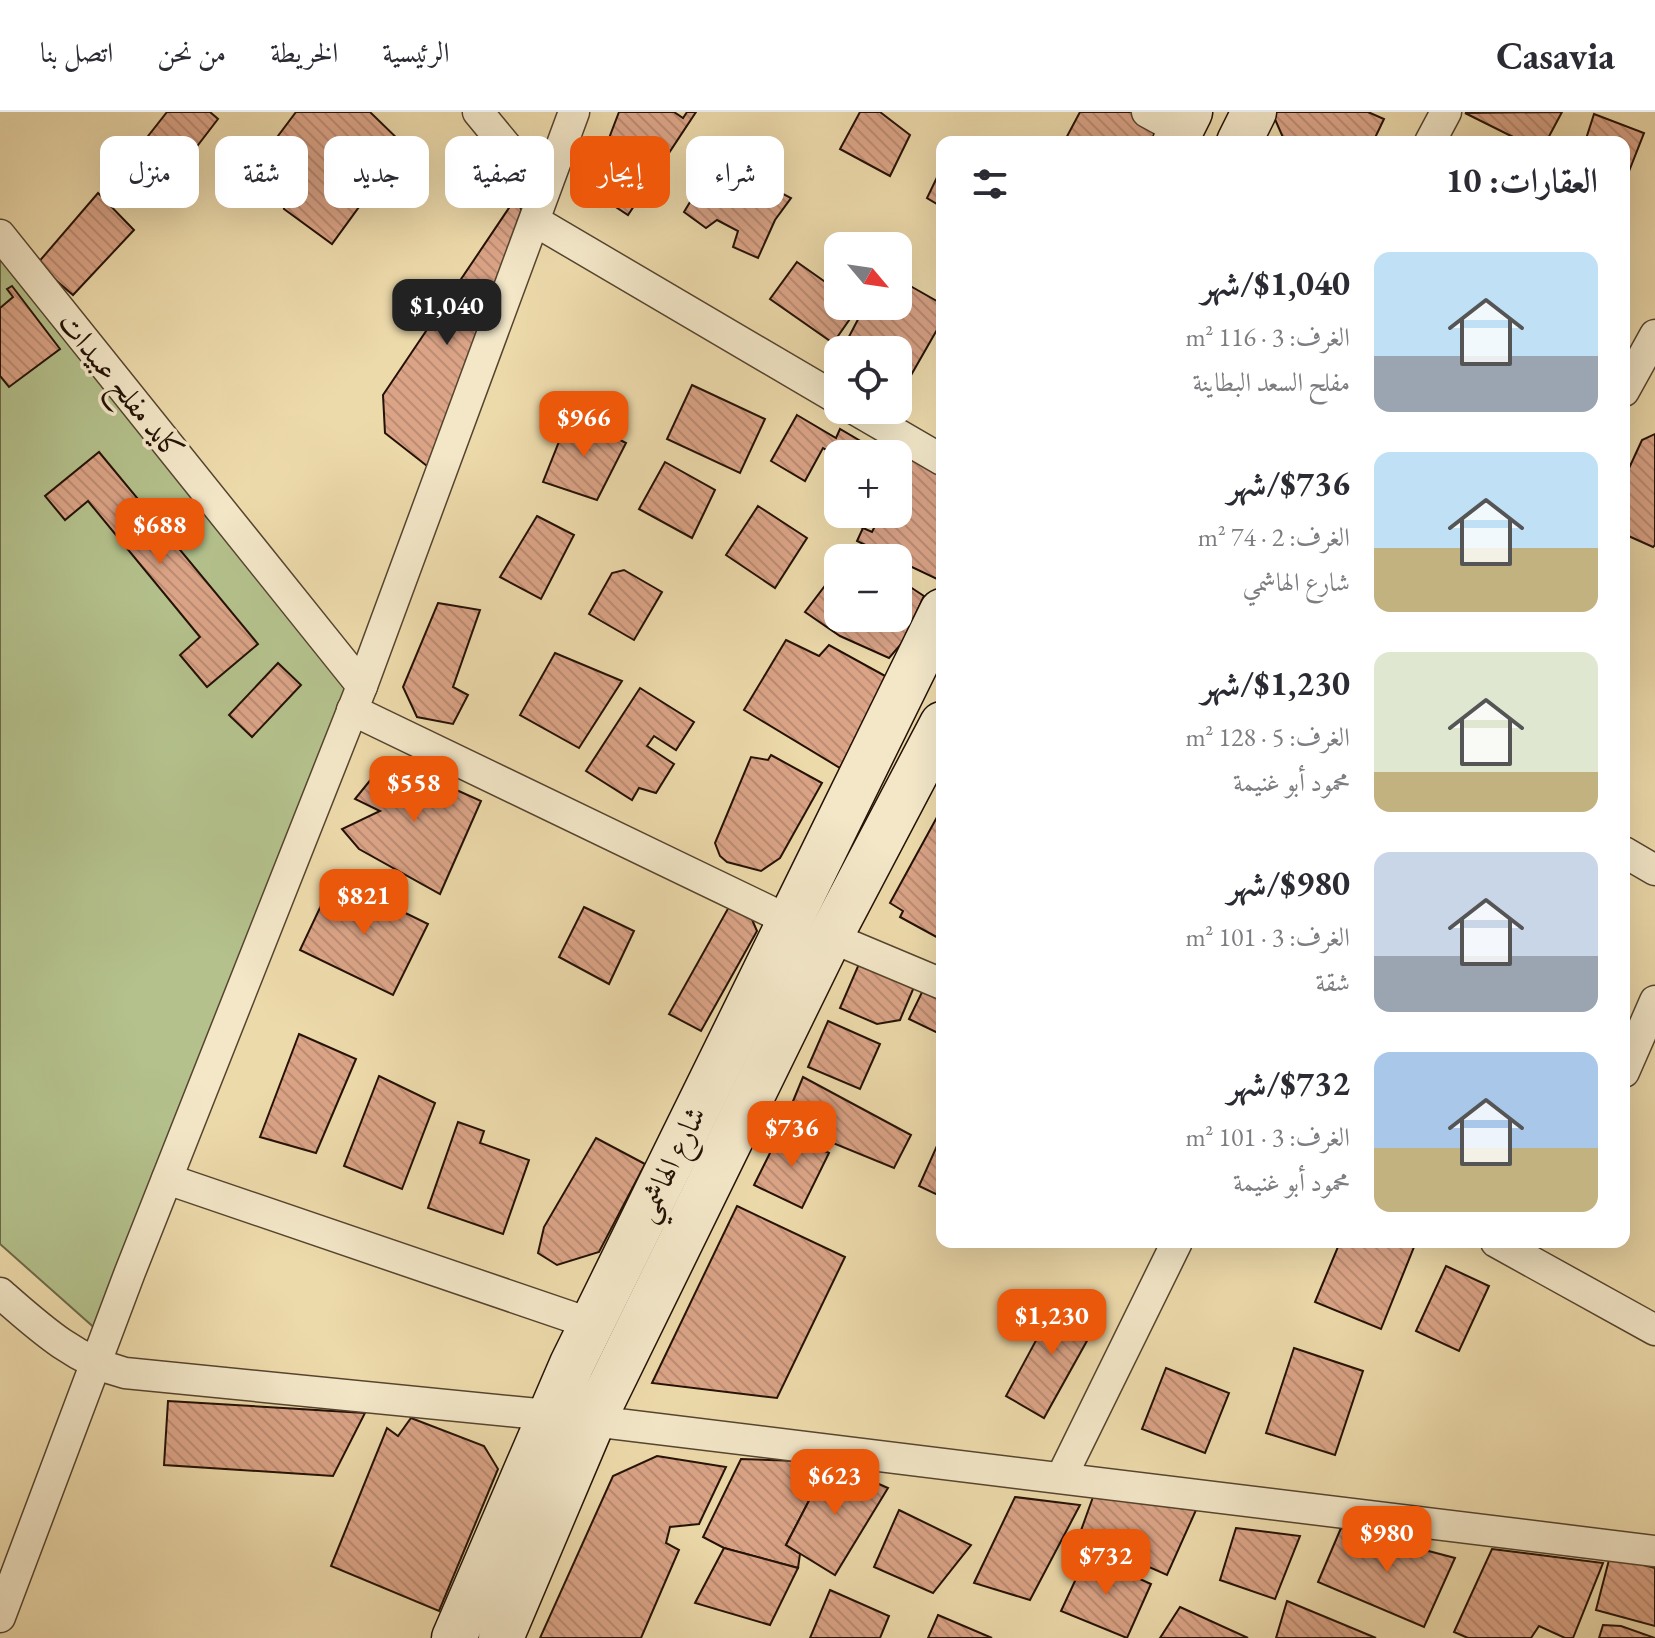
<!DOCTYPE html>
<html lang="ar">
<meta charset="utf-8">
<style>
body{margin:0;font-family:"EB Garamond",Amiri,serif;background:#f2f2f3;color:#2b2b33;direction:rtl;height:100vh;display:flex;flex-direction:column;font-size:30px;white-space:nowrap}
*{box-sizing:border-box;margin:0}
p{font-size:26px;color:#7c7c81}
.icon{flex:none;width:44px;height:44px;fill:none;stroke:currentColor;stroke-width:2;stroke-linecap:round;stroke-linejoin:round}
.map{position:relative;flex:1;overflow:hidden;direction:ltr}
.side{position:absolute;left:936px;top:24px;width:694px;height:1112px;display:flex;flex-direction:column;background:#fff;border-radius:16px;box-shadow:0 8px 32px #0002;direction:rtl}
.side>*{flex:none}
.banner{position:absolute;left:24px;top:24px;width:760px;height:72px;direction:rtl;display:flex;gap:16px}
.needle{width:52px;rotate:119deg}
.buttons{position:absolute;left:824px;top:120px;display:grid;gap:16px}
.buttons a{display:grid;place-items:center;width:88px;height:88px;border-radius:16px;background:#fff;box-shadow:0 8px 32px #0002;font-size:40px}
.price{position:absolute;translate:-50% -68px;padding:0 18px;border-radius:16px;background:#ea580c;color:#fff;font-size:26px;line-height:52px;filter:drop-shadow(0 2px 4px #0008)}
.price::after{content:'';position:absolute;left:50%;top:48px;width:24px;height:18px;margin-left:-12px;background:inherit;clip-path:polygon(0 0,100% 0,50% 100%)}
.price.selected{background:#222;color:#fff}
ul{padding:0;list-style:none}
li{display:flex;align-items:center;gap:24px;height:200px;padding:0 32px}
li span{display:grid;place-items:center;flex:none;width:224px;height:160px;border-radius:16px;color:#555}
li>.icon{margin-inline-start:auto}
span .icon{width:96px;height:96px;fill:#fffc;stroke-width:1}
li b{font-size:34px}
h2{display:flex;justify-content:space-between;align-items:center;height:96px;padding:0 32px;font-size:34px}
.pill{padding:0 28px;border-radius:16px;background:#fff;box-shadow:0 8px 32px #0002;font-size:28px;line-height:72px}
.pill.selected{background:#ea580c;color:#fff}
header{display:flex;align-items:center;gap:48px;box-sizing:border-box;height:112px;padding:0 40px;background:#fff;border-bottom:2px solid #e1e1e2}
header strong{font-size:38px}
nav{display:flex;gap:44px;margin-inline-start:auto;font-size:28px}
.map>svg:first-child{display:block}
.pitch{fill:#b4c18c;stroke:#6c6a49;stroke-width:2}
.building{fill:url(#building-back-hatch);stroke:#241206;stroke-width:2}
.lines{fill:none;stroke-linecap:round;stroke-linejoin:round}
.minor-casing{stroke:#56442f;stroke-width:33}
.secondary-casing{stroke:#241206;stroke-width:47}
.minor{stroke:#f3e7c8;stroke-width:30}
.secondary{stroke:#f3e7c8;stroke-width:44}
.labels{text-anchor:middle;stroke-width:7;stroke-linejoin:round;paint-order:stroke}
.street-label{font-size:30px;fill:#241206;stroke:#f3e7c8}
</style>
<header>
<strong>Casavia</strong>
<nav><a>الرئيسية</a><a>الخريطة</a><a>من نحن</a><a>اتصل بنا</a></nav>
</header>
<div class="map">
<svg width="1655" height="1526" viewBox="0 0 1655 1526">
<defs>
<pattern id="building-back-hatch" width="6" height="6" patternUnits="userSpaceOnUse" patternTransform="scale(2)"><rect width="6" height="6" fill="#dba487"/><path d="M-1 5l2 2M0 0l6 6M5-1l2 2" fill="none" stroke="#bc8c73"/></pattern>
</defs>
<rect width="100%" height="100%" fill="#eddaab"/>
<filter id="stains"><feTurbulence type="fractalNoise" baseFrequency=".0025" numOctaves="4"/><feColorMatrix values="0 0 0 0 .2 0 0 0 0 .09 0 0 0 0 .02 0 0 0 .5 -.17"/></filter>
<radialGradient id="worn" r=".72"><stop offset=".6" stop-color="#630" stop-opacity="0"/><stop offset="1" stop-color="#630" stop-opacity=".3"/></radialGradient>
<path class="pitch" d="M0 125 366 580 107 1227 0 1132Z"/>
<g class="building">
<path d="M167 0H210L218 7 155 89 119 61Z"/>
<path d="M296 0H370L404 33 332 132 284 97 282 82 266 72 267 64 254 56Z"/>
<path d="M619 0H674L683 6 687 0H696L628 103 602 86 598 55Z"/>
<path d="M860 0H880L910 23 890 64 840 37Z"/>
<path d="M1080 0H1136L1158 19 1151 30H1064Z"/>
<path d="M1276 0H1368L1384 7 1373 30H1285L1274 5Z"/>
<path d="M1562 0 1546 30H1523L1465 1Z"/>
<path d="M1594 2 1644 21 1624 72V30H1585Z"/>
<path d="M716 47 791 86 775 108 758 146 733 135 738 119 717 108 706 116 684 100Z"/>
<path d="M942 55V95L927 86Z"/>
<path d="M98 81 134 118 73 183 37 152Z"/>
<path d="M517 84 524 108 427 354 385 321 383 283Z"/>
<path d="M797 150 838 179V194H859L833 231 770 187Z"/>
<path d="M898 167 942 192V209L898 286V238H842L865 194H898Z"/>
<path d="M12 174 60 237 9 275 0 264V196L13 185 7 177Z"/>
<path d="M692 273 765 307 740 361 667 327Z"/>
<path d="M570 302 626 331 597 388 543 370Z"/>
<path d="M797 303 836 326 840 317 864 331 858 342 838 344 823 336 805 369 771 349Z"/>
<path d="M1655 322V433L1653 435 1624 422V367L1642 328Z"/>
<path d="M99 340 258 532 207 575 180 543 200 525 88 389 65 408 45 384Z"/>
<path d="M911 344 942 359V458L937 467 857 429 863 416 854 412 872 420 881 402H898V369Z"/>
<path d="M665 350 715 378 692 426 639 397Z"/>
<path d="M758 394 807 426 775 476 726 443Z"/>
<path d="M537 404 574 423 541 487 500 465Z"/>
<path d="M624 458 662 480 634 528 589 502 612 461Z"/>
<path d="M837 458 838 506H898V467L924 484 902 531 889 546 840 524 805 500Z"/>
<path d="M438 491 480 498 453 575 468 583 453 612 417 605 403 575Z"/>
<path d="M786 528 819 544 829 533 887 565 840 656 744 598Z"/>
<path d="M555 541 622 569 579 636 520 603Z"/>
<path d="M278 551 301 573 252 625 229 603Z"/>
<path d="M640 576 694 610 676 638 654 624 647 634 674 652 656 681 639 676 632 688 586 659Z"/>
<path d="M771 643 822 671 780 746 761 759 727 750 720 744 715 731 751 645 768 648Z"/>
<path d="M401 653 481 689 440 782 359 737 342 717 380 699 355 687 381 655Z"/>
<path d="M942 696V828L900 805 903 799 890 791Z"/>
<path d="M334 766 428 812 393 883 300 838Z"/>
<path d="M730 793 747 796 757 819 701 919 669 902Z"/>
<path d="M584 795 634 819 609 872 559 845Z"/>
<path d="M862 845 917 868 900 908 877 912 840 896Z"/>
<path d="M926 872 942 878V923L909 907Z"/>
<path d="M828 909 880 932 860 977 808 955Z"/>
<path d="M299 922 356 947 316 1041 260 1025Z"/>
<path d="M379 964 435 991 402 1077 344 1054Z"/>
<path d="M803 965 911 1023 894 1056 784 1011Z"/>
<path d="M458 1010 484 1019 480 1031 529 1048 503 1122 428 1096Z"/>
<path d="M782 1017 829 1041 802 1096 754 1073Z"/>
<path d="M596 1026 645 1052 599 1140 557 1153 538 1141 544 1115Z"/>
<path d="M940 1027 942 1028V1085L919 1074Z"/>
<path d="M737 1094 845 1145 777 1286 652 1271Z"/>
<path d="M1340 1130H1416L1381 1217 1315 1190Z"/>
<path d="M1446 1154 1489 1174 1459 1239 1416 1219Z"/>
<path d="M1060 1184 1098 1209 1044 1306 1006 1284Z"/>
<path d="M1294 1236 1363 1259 1335 1343 1266 1321Z"/>
<path d="M1166 1256 1229 1281 1205 1341 1142 1317Z"/>
<path d="M168 1289 365 1301 333 1364 164 1353Z"/>
<path d="M411 1306 484 1334 498 1357 439 1499 331 1454 387 1316 398 1324Z"/>
<path d="M657 1344 726 1355 699 1412 670 1415 666 1431 679 1438 641 1526H540L613 1364Z"/>
<path d="M741 1347 829 1350 786 1433 800 1442 798 1456 724 1436 703 1425Z"/>
<path d="M829 1350 888 1376 835 1463 786 1433Z"/>
<path d="M1015 1385 1080 1393 1030 1488 974 1471Z"/>
<path d="M1093 1385 1196 1398 1167 1463 1079 1424Z"/>
<path d="M899 1398 971 1433 933 1481 874 1455Z"/>
<path d="M1236 1416 1300 1424 1275 1487 1220 1468Z"/>
<path d="M1341 1416 1455 1446 1424 1515 1318 1470Z"/>
<path d="M724 1436 798 1456 770 1513 695 1491Z"/>
<path d="M1492 1437 1603 1451 1573 1526H1565L1539 1514 1531 1526H1468L1454 1520Z"/>
<path d="M1087 1443 1151 1472 1127 1526 1061 1499Z"/>
<path d="M1610 1444 1655 1456V1514L1596 1498Z"/>
<path d="M830 1478 889 1504 880 1526H810Z"/>
<path d="M1287 1489 1376 1526H1276Z"/>
<path d="M1180 1495 1248 1526H1160Z"/>
<path d="M938 1503 992 1526H928Z"/>
<path d="M1603 1513 1621 1514 1655 1526H1599Z"/>
</g>
<g class="lines">
<defs>
<g id="minor">
<path d="M478 0 544 80"/>
<path d="M1147 0 1180 18"/>
<path d="M1430 30 1446 0"/>
<path d="M535 109 838 287"/>
<path d="M0 123 362 574"/>
<path d="M1624 279 1655 223"/>
<path d="M856 298 942 348"/>
<path d="M352 598 788 808"/>
<path d="M1624 740 1655 758"/>
<path d="M830 825 942 872"/>
<path d="M1624 960 1655 889"/>
<path d="M167 1067 592 1212"/>
<path d="M1496 1130 1655 1218"/>
<path d="M0 1181C39 1215 74 1248 125 1261L548 1303"/>
<path d="M593 1309 1655 1439"/>
<path d="M1062 1364 1177 1130"/>
<path d="M0 1505 130 1160 362 574 574 0"/>
</g>
<g id="secondary">
<path d="M1175 30 1190 0"/>
<path d="M1239 30 1254 0"/>
<path d="M454 1526 572 1252 942 499"/>
<path d="M501 1526 593 1309 830 825 942 612"/>
</g>
</defs>
<use href="#minor" class="minor-casing"/>
<use href="#secondary" class="secondary-casing"/>
<use href="#minor" class="minor"/>
<use href="#secondary" class="secondary"/>
</g>
<g class="labels">
<g class="street-label">
<text transform="translate(121 274) rotate(51)" y="10">كايد مفلح عبيدات</text>
<text transform="translate(670 1052) rotate(-64)" y="10">شارع الهاشمي</text>
</g>
</g>
<rect width="100%" height="100%" filter="url(#stains)"/>
<rect width="100%" height="100%" fill="url(#worn)"/>
</svg>
<div class="buttons">
<a><svg class="needle" viewBox="-14 -14 28 28"><path d="M0-13l5 13h-10z" fill="#e53935"/><path d="M0 13l5-13h-10z" fill="#7c7c81"/></svg></a>
<a><svg class="icon" aria-label="locate" viewBox="0 0 24 24"><circle cx="12" cy="12" r="6"/><path d="M12 2v4M12 18v4M2 12h4M18 12h4"/></svg></a>
<a>+</a>
<a>−</a>
</div>
<b class="price selected" style="left:447px;top:235px">$1,040</b>
<b class="price" style="left:584px;top:347px">$966</b>
<b class="price" style="left:160px;top:454px">$688</b>
<b class="price" style="left:414px;top:712px">$558</b>
<b class="price" style="left:364px;top:825px">$821</b>
<b class="price" style="left:792px;top:1057px">$736</b>
<b class="price" style="left:1052px;top:1245px">$1,230</b>
<b class="price" style="left:835px;top:1405px">$623</b>
<b class="price" style="left:1387px;top:1462px">$980</b>
<b class="price" style="left:1106px;top:1485px">$732</b>
<div class="banner">
<a class="pill">شراء</a>
<a class="pill selected">إيجار</a>
<a class="pill">تصفية</a>
<a class="pill">جديد</a>
<a class="pill">شقة</a>
<a class="pill">منزل</a>
</div>
<section class="side">
<h2>العقارات: 10<svg class="icon" aria-label="filters" viewBox="0 0 24 24"><path d="M4 7h16M4 17h16"/><circle cx="9" cy="7" r="2"/><circle cx="15" cy="17" r="2"/></svg></h2>
<ul>
<li><span style="background:linear-gradient(#bfe0f5 65%,#9aa5b1 0)"><svg class="icon" aria-label="home" viewBox="0 0 24 24"><path d="M3 11l9-7 9 7M6 9v11h12V9"/></svg></span><div><b>$1,040/شهر</b><p>الغرف: 3 · 116 m²</p><p>مفلح السعد البطاينة</p></div></li>
<li><span style="background:linear-gradient(#bfe0f5 60%,#c2b280 0)"><svg class="icon" aria-label="home" viewBox="0 0 24 24"><path d="M3 11l9-7 9 7M6 9v11h12V9"/></svg></span><div><b>$736/شهر</b><p>الغرف: 2 · 74 m²</p><p>شارع الهاشمي</p></div></li>
<li><span style="background:linear-gradient(#dfe7d0 75%,#c2b280 0)"><svg class="icon" aria-label="home" viewBox="0 0 24 24"><path d="M3 11l9-7 9 7M6 9v11h12V9"/></svg></span><div><b>$1,230/شهر</b><p>الغرف: 5 · 128 m²</p><p>محمود أبو غنيمة</p></div></li>
<li><span style="background:linear-gradient(#c9d6e8 65%,#9aa5b1 0)"><svg class="icon" aria-label="home" viewBox="0 0 24 24"><path d="M3 11l9-7 9 7M6 9v11h12V9"/></svg></span><div><b>$980/شهر</b><p>الغرف: 3 · 101 m²</p><p>شقة</p></div></li>
<li><span style="background:linear-gradient(#a9c7e8 60%,#c2b280 0)"><svg class="icon" aria-label="home" viewBox="0 0 24 24"><path d="M3 11l9-7 9 7M6 9v11h12V9"/></svg></span><div><b>$732/شهر</b><p>الغرف: 3 · 101 m²</p><p>محمود أبو غنيمة</p></div></li>
</ul>
</section>
</div>
